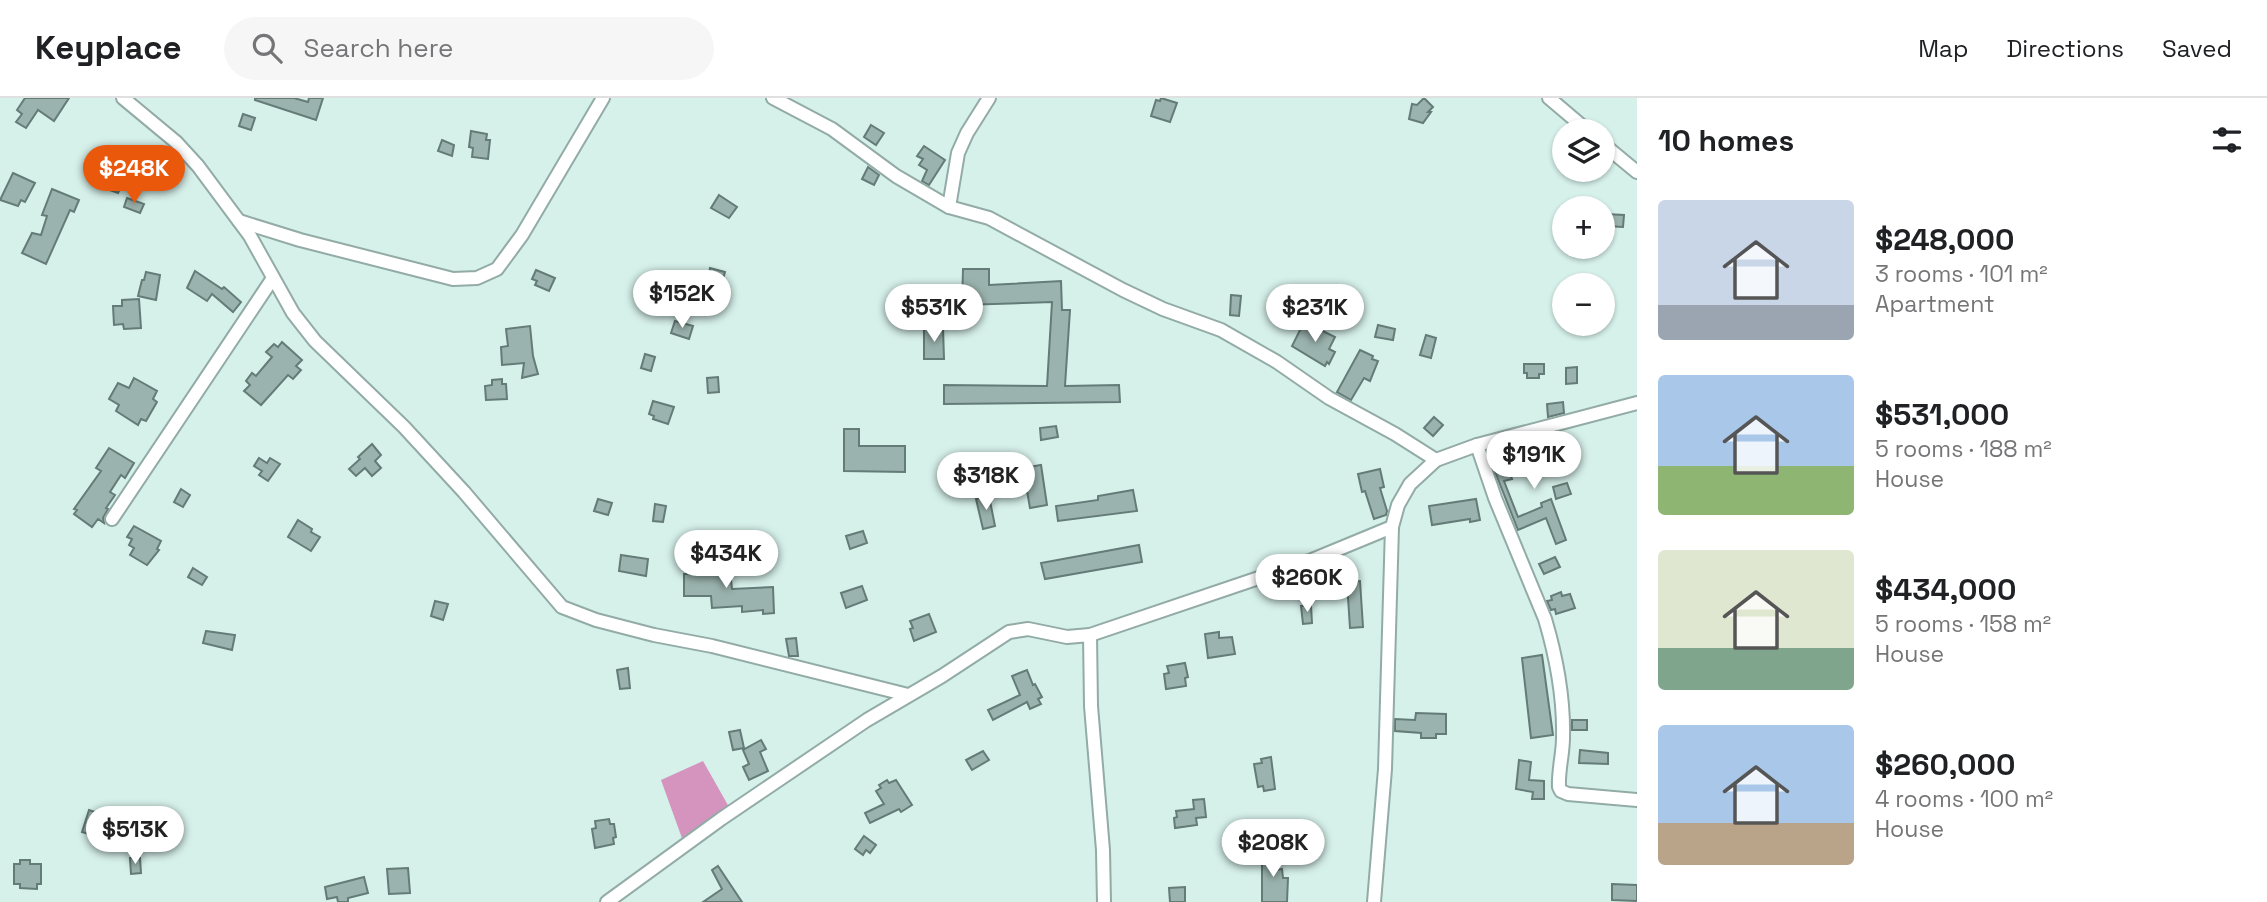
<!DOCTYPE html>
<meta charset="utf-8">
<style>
body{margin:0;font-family:"Space Grotesk",sans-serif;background:#f6f6f6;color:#202124;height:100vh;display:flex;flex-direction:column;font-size:26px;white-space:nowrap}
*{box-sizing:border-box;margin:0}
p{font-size:23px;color:#757577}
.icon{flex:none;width:38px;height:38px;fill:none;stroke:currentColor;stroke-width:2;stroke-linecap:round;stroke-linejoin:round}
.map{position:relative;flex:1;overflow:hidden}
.drawer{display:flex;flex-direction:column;background:#fff;width:630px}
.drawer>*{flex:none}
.fabs{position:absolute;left:1552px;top:21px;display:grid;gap:14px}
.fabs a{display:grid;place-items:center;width:63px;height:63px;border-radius:50%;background:#fff;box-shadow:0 2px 5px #0004;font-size:35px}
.price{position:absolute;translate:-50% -60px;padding:0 16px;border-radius:24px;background:#fff;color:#222;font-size:23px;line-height:46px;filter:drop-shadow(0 2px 4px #0008)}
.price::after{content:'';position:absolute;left:50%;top:42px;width:21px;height:16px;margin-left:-10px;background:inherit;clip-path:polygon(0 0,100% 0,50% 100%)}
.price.on{background:#ea580c;color:#fff}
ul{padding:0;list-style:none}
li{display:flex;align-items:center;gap:21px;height:175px;padding:0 21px}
li span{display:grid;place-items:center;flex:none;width:196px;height:140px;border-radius:7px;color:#555}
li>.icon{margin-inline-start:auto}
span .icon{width:84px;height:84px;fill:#fffc;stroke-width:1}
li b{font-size:30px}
h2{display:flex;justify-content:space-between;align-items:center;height:84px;padding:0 21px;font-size:30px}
header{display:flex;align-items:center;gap:42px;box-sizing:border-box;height:98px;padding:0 35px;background:#fff;border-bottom:2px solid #e0e0e0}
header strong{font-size:33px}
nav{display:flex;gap:38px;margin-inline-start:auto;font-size:24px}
.search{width:490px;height:63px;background:#f6f6f6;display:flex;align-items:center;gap:18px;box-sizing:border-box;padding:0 24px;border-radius:38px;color:#757577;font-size:26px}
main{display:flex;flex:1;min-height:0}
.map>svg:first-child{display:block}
.forest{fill:#d494be}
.building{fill:#9bb3ae;stroke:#647b77;stroke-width:2}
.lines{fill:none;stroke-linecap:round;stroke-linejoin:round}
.street-casing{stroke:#93aba6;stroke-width:16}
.street{stroke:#fff;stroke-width:12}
</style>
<header>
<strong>Keyplace</strong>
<div class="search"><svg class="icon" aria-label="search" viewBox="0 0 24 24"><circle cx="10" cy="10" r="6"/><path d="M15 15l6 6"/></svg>Search here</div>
<nav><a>Map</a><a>Directions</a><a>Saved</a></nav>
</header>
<main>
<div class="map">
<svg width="1637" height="804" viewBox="0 0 1637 804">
<rect width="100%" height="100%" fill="#d6f0ea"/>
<path class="forest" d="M703 663 729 709 683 743 661 682Z"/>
<g class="building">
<path d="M25 0H69L54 23 38 12 26 30 16 24 22 16 17 12Z"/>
<path d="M255 0H294L308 4 309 0H323L316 22 255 2Z"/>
<path d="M1161 0 1177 5 1170 24 1151 18 1156 2 1160 3Z"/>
<path d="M1424 0 1433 9 1428 14H1431L1423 25 1409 21 1412 6 1417 7Z"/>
<path d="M243 16 255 20 251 32 239 28Z"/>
<path d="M871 27 884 35 876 47 864 39Z"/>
<path d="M471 33 487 36 486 42H490L488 61 472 59 473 50 469 49Z"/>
<path d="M442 42 454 47 452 58 438 53Z"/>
<path d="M924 48 945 62 929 87 922 83 927 72 919 67 923 61 917 58Z"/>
<path d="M868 69 879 77 874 87 862 81Z"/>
<path d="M13 75 35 85 25 104 21 102 18 108 0 102Z"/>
<path d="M104 80 122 86 118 95 101 89Z"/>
<path d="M52 91 79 102 74 114 70 112 46 166 22 155 32 135 41 137 47 118 42 117Z"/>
<path d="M719 97 737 109 729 120 711 110Z"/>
<path d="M127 100 144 106 140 115 124 109Z"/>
<path d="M1605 116 1624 117 1623 129 1605 128Z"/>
<path d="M710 170 725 174 722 185 708 182Z"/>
<path d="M963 171H989V187L1061 183 1062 212H1070L1065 288 1119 287 1120 304 944 306V287L1047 288 1052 204 962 207Z"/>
<path d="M536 172 555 180 549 193 535 187 537 183 532 181Z"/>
<path d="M195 173 222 191 224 189 241 204 233 214 212 196 207 203 187 190Z"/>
<path d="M146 174 160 177 156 202 138 198 142 182H144Z"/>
<path d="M1231 197 1241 198 1239 218 1230 217Z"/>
<path d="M139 201 141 230 124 231 123 226 114 227 113 208H122V202Z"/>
<path d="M675 223 693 228 689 241 671 235Z"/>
<path d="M1304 224 1335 239 1329 251 1335 254 1329 266 1327 264 1325 268 1292 248Z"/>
<path d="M1378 227 1395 231 1393 242 1375 239Z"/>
<path d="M530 228 533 258 538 276 522 280 524 265 502 267 501 249 508 248 506 231Z"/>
<path d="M924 230H943L944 261H924Z"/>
<path d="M1426 237 1436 240 1431 260 1420 257Z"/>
<path d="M282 244 302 262 296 268 301 272 293 281 288 277 261 307 244 293 250 287 246 283 252 275 256 278 272 259 266 254 274 246 278 249Z"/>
<path d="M1360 252 1373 258 1372 261 1378 263 1370 283 1364 280 1351 302 1337 294Z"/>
<path d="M645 256 655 259 651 273 641 270Z"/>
<path d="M1524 266H1544V276H1539V280H1527V275H1524Z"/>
<path d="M1577 269V285L1566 286V270Z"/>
<path d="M718 279 719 294 708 295 707 280Z"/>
<path d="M134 280 157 293 153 301 157 304 146 323 141 321 138 327 116 313 119 307 109 301 118 285 129 290Z"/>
<path d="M502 281V286H506L507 301 486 302 485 288 492 287V282Z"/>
<path d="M653 303 674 309 668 326 653 321 654 318 649 316Z"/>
<path d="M1563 304 1564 315 1548 319 1547 306Z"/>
<path d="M1434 319 1443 327 1433 338 1424 330Z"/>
<path d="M1056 328 1058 339 1041 342 1040 330Z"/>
<path d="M844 331H859V348H905V374L844 373Z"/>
<path d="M372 346 381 357 375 363 381 370 372 378 365 370 356 378 349 371 360 361 358 359Z"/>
<path d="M1557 347 1563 368 1553 371 1551 364 1511 378 1512 381 1504 383 1518 419 1542 409 1541 405 1551 401 1566 442 1556 446 1546 420 1518 432 1494 371 1543 354 1542 352Z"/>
<path d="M109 350 134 365 125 380 121 377 110 394 115 397 106 410 108 411 103 420 104 425 98 421 92 429 74 416 77 412 74 411 101 373 96 370Z"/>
<path d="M259 360 267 365 270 360 280 366 268 383 259 377 262 373 254 368Z"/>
<path d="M1041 367 1047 407 1030 410 1023 370Z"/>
<path d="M1380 371 1384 389 1380 390 1387 413 1386 417 1374 421 1365 393 1362 394 1358 376Z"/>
<path d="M1567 385 1571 396 1556 401 1553 389Z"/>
<path d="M181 391 190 397 183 409 174 404Z"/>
<path d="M1133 392 1137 413 1058 423 1056 408 1098 402V398Z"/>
<path d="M989 398 995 428 983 431 976 401Z"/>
<path d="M598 401 612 405 608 417 594 413Z"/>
<path d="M1476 401 1480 422 1470 424V421L1432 427 1429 408Z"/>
<path d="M655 406 666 408 663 424 653 423Z"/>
<path d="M298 422 312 431 311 434 320 439 311 453 288 439Z"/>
<path d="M134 428 161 443 157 451 159 452 147 467 130 457 134 450 129 447 132 441 127 439Z"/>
<path d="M863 433 867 445 850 451 846 438Z"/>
<path d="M1139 447 1142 464 1045 481 1041 465Z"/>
<path d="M621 457 648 461 646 478 619 473Z"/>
<path d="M1555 459 1560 469 1544 476 1539 466Z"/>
<path d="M696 460 706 461 704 473 730 471 732 491 773 489 774 515 763 516V512L742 514V508L712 510 711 498H684V476H690L691 468H693Z"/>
<path d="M193 470 207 479 202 487 188 479Z"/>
<path d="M1360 483 1363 529 1350 530 1347 484Z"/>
<path d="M862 488 867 502 846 510 841 495Z"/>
<path d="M1561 494 1562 498 1570 496 1575 510 1556 516 1555 511 1551 512 1547 503 1552 502 1551 498Z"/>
<path d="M435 503 448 506 443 522 431 518Z"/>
<path d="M1311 507 1312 525 1303 526 1301 508Z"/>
<path d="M929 516 936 534 914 543 910 531 913 530 910 523Z"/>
<path d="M206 533 235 537 232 552 203 545Z"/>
<path d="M1219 534V540L1232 539 1235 556 1208 560 1205 536Z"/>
<path d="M796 540 798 558H789L786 541Z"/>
<path d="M1542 557 1553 637 1531 640 1522 560Z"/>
<path d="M1185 565 1188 579 1185 580 1186 588 1166 591 1164 576 1169 575 1167 568Z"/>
<path d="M628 570 630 590 620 591 617 572Z"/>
<path d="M1027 572 1033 587 1035 586 1042 599 1038 601 1041 606 1030 611 1027 604 993 622 988 612 1020 597 1012 578Z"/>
<path d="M1416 615 1446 616V636H1436V640H1421V635L1395 633V621L1415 622Z"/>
<rect x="1572" y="622" width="15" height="10"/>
<path d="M740 632 744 650 733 652 729 634Z"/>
<path d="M761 642 766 651 760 654 768 673 749 682 743 669 749 666 743 652Z"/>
<path d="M1580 652 1608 655V666L1579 665Z"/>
<path d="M983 653 989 662 972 672 966 662Z"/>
<path d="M1271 659 1275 691 1264 693 1263 688 1258 689 1254 666 1262 665 1261 661Z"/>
<path d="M1519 662 1531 664 1529 682 1544 683V701H1532L1533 694 1516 691Z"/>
<path d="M887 682 889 685 896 682 912 707 901 714 899 711 870 725 865 715 884 706 876 693 881 690 879 687Z"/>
<path d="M1204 701 1206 719 1196 720 1197 727 1175 730 1174 720 1177 719 1176 713 1194 711 1193 702Z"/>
<path d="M89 712 104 717 96 738 82 734Z"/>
<path d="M134 715H144V737L134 738Z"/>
<path d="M609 721 610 726H614L616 739 613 740 614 746 595 750 592 731 596 730 595 723Z"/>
<path d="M864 738 876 747 870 755 866 752 863 757 855 751Z"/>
<path d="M1275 749 1276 772 1282 771 1283 780H1288L1287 804H1262V750Z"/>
<path d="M130 760H140L141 775 131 776Z"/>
<path d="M20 762H30V766H41V786H37V791L20 790V786H14V766H20Z"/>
<path d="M718 768 742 804H703L722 791 712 772Z"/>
<path d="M408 770 410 795 389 796 387 771Z"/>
<path d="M364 779 368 795 348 800V804H338L337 799 327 801 325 789Z"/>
<path d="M1612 786 1637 787V803L1612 802Z"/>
<path d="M1185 789V804H1170L1169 790Z"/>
</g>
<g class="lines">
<defs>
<g id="street">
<path d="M123 0 176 44 198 68 250 138 293 215 315 243 404 329 464 394 562 509 596 522 654 537 712 548 908 597"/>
<path d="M773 0 832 31 896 78 949 109"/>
<path d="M989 0 967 35 958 55 949 109 989 120 1123 192 1163 211 1221 232 1277 264 1329 300 1395 336 1436 362"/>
<path d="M1549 0 1588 33"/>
<path d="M1603 46 1637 74"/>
<path d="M239 123 300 142 453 181 477 180 497 171 522 137 603 0"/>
<path d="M1477 347 1495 400 1545 521C1556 558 1564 601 1563 640 1563 656 1558 673 1559 689L1561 693 1568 696 1637 702"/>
<path d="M112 421 273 180"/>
<path d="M1090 537 1312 462 1392 429 1398 407 1410 386 1436 362 1477 347 1637 305"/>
<path d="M607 804 721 721 867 622 942 578 1009 534 1028 531 1067 539 1090 537 1091 608 1103 752 1104 804"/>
<path d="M1374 804 1385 671 1392 429"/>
</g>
</defs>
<use href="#street" class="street-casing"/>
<use href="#street" class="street"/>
</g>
</svg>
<div class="fabs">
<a><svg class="icon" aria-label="layers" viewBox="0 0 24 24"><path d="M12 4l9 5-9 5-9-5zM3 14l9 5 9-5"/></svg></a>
<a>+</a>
<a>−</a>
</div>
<b class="price on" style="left:134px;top:107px">$248K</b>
<b class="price" style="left:682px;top:232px">$152K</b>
<b class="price" style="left:934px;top:246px">$531K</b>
<b class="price" style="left:1315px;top:246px">$231K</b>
<b class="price" style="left:1534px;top:393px">$191K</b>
<b class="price" style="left:986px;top:414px">$318K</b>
<b class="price" style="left:726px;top:492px">$434K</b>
<b class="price" style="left:1307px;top:516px">$260K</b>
<b class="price" style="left:135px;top:768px">$513K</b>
<b class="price" style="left:1273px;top:781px">$208K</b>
</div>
<section class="drawer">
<h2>10 homes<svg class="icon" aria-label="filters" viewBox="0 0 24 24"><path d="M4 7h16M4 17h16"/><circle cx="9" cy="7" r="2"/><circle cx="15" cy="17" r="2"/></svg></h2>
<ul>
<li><span style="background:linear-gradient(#c9d6e8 75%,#9aa5b1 0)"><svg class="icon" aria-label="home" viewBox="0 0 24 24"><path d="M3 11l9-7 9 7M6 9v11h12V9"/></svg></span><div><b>$248,000</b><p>3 rooms · 101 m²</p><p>Apartment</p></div></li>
<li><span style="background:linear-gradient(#a9c7e8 65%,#8fb573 0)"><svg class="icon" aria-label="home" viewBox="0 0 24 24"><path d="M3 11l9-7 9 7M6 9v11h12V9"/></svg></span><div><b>$531,000</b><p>5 rooms · 188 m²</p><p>House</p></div></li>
<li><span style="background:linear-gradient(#dfe7d0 70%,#7fa58c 0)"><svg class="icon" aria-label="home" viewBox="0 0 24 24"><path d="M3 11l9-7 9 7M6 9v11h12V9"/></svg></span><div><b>$434,000</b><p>5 rooms · 158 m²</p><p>House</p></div></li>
<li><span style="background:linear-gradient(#a9c7e8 70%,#b9a48a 0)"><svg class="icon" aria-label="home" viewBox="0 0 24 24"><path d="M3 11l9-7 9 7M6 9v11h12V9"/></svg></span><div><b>$260,000</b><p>4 rooms · 100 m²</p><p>House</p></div></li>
</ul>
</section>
</main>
